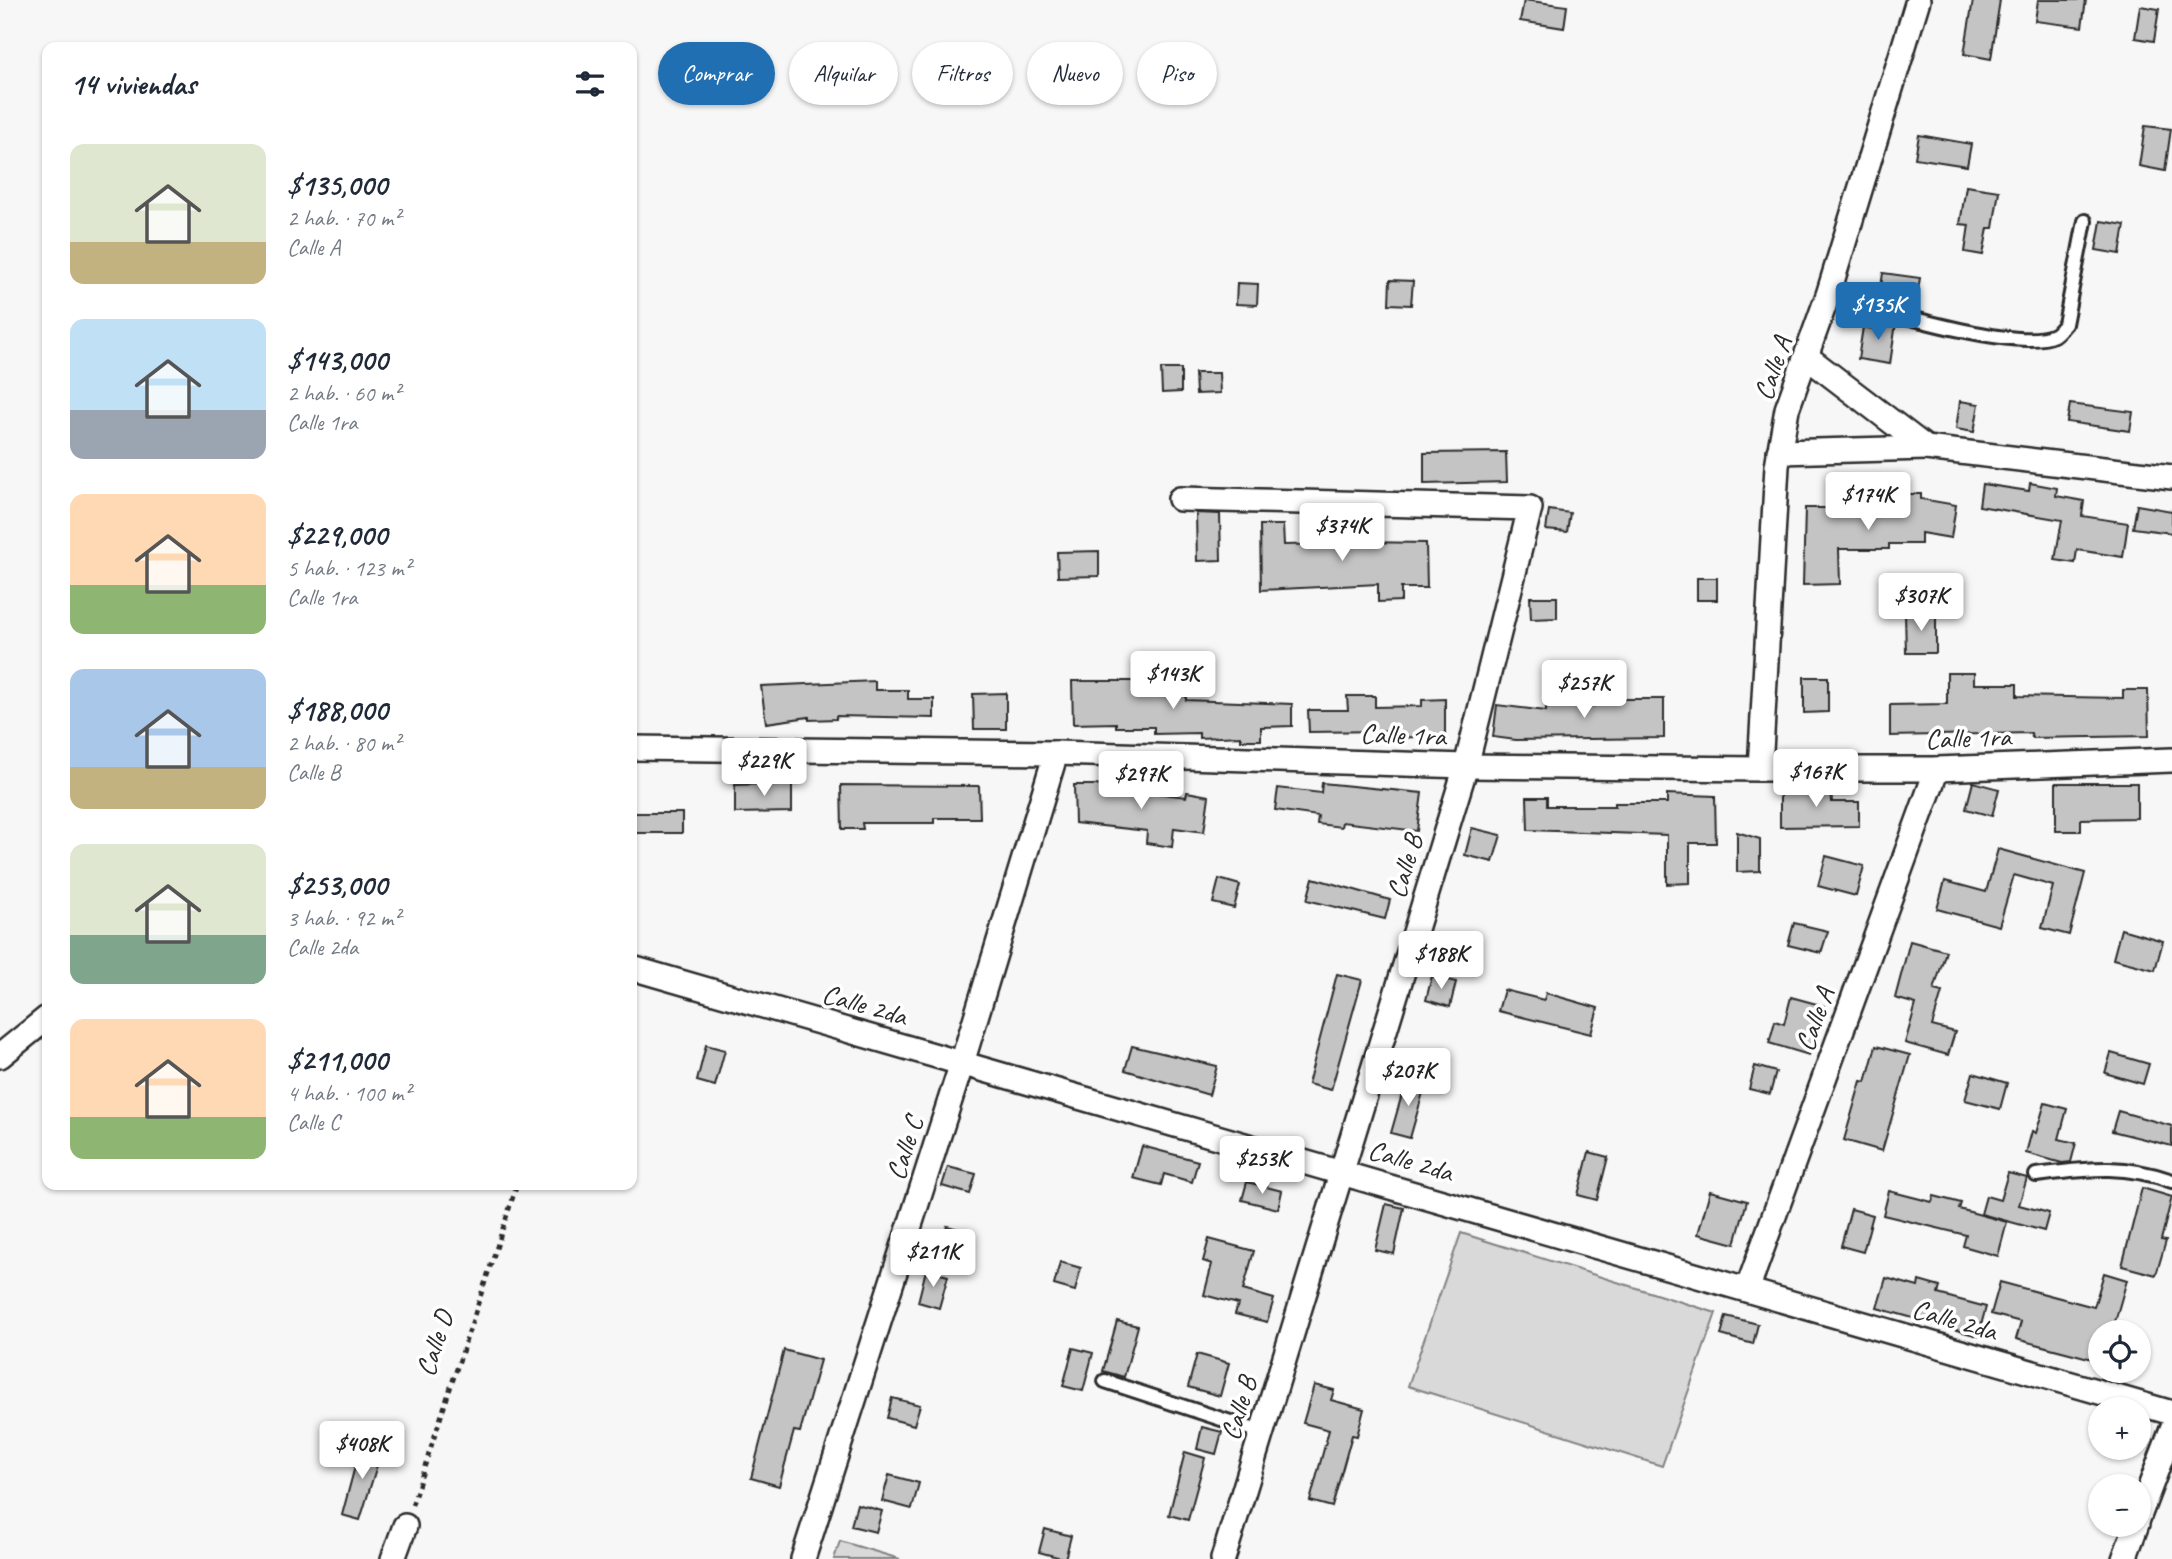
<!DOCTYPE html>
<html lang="es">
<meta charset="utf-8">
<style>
body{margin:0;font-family:Caveat,sans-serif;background:#f6f6f7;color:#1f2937;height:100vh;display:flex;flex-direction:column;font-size:26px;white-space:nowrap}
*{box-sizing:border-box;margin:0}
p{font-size:23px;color:#747a83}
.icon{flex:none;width:38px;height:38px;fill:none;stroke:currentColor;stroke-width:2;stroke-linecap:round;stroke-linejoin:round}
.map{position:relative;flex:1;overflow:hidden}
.sheet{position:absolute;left:42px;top:42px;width:595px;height:1148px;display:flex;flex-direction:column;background:#fff;border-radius:14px;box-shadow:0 2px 5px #0004}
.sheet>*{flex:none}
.banner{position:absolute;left:658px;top:42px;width:665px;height:63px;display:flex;gap:14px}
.fabs{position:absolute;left:2088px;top:1320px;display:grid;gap:14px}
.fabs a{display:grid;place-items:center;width:63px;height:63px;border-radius:50%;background:#fff;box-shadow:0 2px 5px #0004;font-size:35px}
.price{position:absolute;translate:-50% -60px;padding:0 16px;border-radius:7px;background:#fff;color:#222;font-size:23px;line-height:46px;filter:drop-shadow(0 2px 4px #0008)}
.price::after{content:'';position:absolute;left:50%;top:42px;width:21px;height:16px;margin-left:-10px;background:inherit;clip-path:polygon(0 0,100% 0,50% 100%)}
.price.current{background:#1f6fb2;color:#fff}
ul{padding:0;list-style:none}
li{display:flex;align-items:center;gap:21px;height:175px;padding:0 28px}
li span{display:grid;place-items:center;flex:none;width:196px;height:140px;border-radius:14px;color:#555}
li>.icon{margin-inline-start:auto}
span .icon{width:84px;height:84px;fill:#fffc;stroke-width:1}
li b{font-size:30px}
h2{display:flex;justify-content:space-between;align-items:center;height:84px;padding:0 28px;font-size:30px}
.chip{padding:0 24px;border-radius:32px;background:#fff;box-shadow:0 2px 5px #0004;font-size:24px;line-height:63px}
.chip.current{background:#1f6fb2;color:#fff}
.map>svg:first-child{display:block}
.green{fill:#d9d9d9;stroke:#828282;stroke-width:2}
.building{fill:#c4c4c4;stroke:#2b2b2b;stroke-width:2}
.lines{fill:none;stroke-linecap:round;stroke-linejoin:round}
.lane-casing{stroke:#2b2b2b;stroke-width:18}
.street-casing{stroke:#2b2b2b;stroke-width:28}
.path{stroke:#2b2b2b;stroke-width:4.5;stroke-dasharray:5 5;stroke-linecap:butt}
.lane{stroke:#fff;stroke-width:12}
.street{stroke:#fff;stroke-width:23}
.labels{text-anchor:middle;stroke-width:7;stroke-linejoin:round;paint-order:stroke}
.street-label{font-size:28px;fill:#2b2b2b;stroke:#fff}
</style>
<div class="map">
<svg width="2172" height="1559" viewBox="0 0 2172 1559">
<rect width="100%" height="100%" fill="#f7f7f7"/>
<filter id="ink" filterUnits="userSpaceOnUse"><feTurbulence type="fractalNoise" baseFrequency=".0143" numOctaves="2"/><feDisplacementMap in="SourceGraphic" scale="14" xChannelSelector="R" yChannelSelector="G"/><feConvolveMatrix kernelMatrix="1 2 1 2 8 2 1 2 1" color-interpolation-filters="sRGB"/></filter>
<g filter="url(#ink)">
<g class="green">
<path d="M1461 1233 1716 1313 1662 1466 1408 1386Z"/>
<path d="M840 1541 900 1559H834Z"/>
</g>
<g class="building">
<path d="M1524 0 1567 6 1564 28 1520 21Z"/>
<path d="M1973 0H2000L1991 59 1964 54Z"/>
<path d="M2038 0H2086L2082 27 2035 21Z"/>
<path d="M2140 6 2159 9 2154 41 2135 38Z"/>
<path d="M2145 126 2171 129 2165 171 2139 166Z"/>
<path d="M1919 135 1971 144 1967 166 1915 158Z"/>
<path d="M1966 186 1999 191 1993 228H1988L1983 255 1965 252 1969 225 1960 224Z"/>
<path d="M2101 221 2125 225 2120 254 2096 250Z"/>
<path d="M1883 273 1920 278 1916 302 1900 299 1899 306 1879 300Z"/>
<path d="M1390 280 1413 281 1411 305 1389 304Z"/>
<path d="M1237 283 1258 284 1257 305 1236 304Z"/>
<path d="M1876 318 1896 323 1890 364 1858 359 1863 327 1874 329Z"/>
<path d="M1161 369H1181V392L1162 393Z"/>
<path d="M1195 373H1219L1220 393 1196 394Z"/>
<path d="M1960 401 1979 404 1974 432 1956 429Z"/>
<path d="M2070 404 2133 412 2130 431 2067 422Z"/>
<path d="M1506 452 1507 482 1424 484V453Z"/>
<path d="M2030 483 2057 488 2056 496 2084 501 2082 516 2128 523 2123 557 2077 550 2075 563 2055 560 2062 520 1979 506 1982 484 2029 491Z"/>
<path d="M1899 494H1921V499L1956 505 1951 538 1921 533V544H1889V549H1839L1840 584 1803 585 1805 508H1899Z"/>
<path d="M2137 505 2172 511V533L2133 528Z"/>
<path d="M1549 510 1570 513 1567 532 1546 530Z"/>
<path d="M1196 513 1220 514 1221 560 1197 561Z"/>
<path d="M1260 525H1283L1284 545 1332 544V527L1360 526 1361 542 1426 543 1427 588H1401V601L1378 602V584L1261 590Z"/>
<path d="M1099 551V576L1058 577 1057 552Z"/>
<rect x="1697" y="578" width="20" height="22"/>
<path d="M1530 597H1557V618L1531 619Z"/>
<path d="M1905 613H1936V653H1906Z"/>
<path d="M1947 673H1974V684H2017V696L2123 698V690H2148L2149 736 2032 738 2031 733 1890 736V705L1947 704Z"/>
<path d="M1804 677H1828V712L1804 713Z"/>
<path d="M875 681V690H908V699H934V718L836 716V719L809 720V717L766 723 761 686Z"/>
<path d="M1072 681H1137V686H1186V700L1292 704V726L1261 727V740H1241V736L1199 738V733L1154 734V727H1116V723L1073 724Z"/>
<path d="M1613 690V699H1664V738L1516 740 1493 737 1497 705 1546 711V707L1594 706 1593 691Z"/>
<path d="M1006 693V729H974L973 694Z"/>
<path d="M1347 696H1375V707L1422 706V700L1445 699V735L1385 739V731L1309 732 1308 710H1348Z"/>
<path d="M1973 782 1999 789 1992 816 1966 809Z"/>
<path d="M792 783V812L735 813V785Z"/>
<path d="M1322 783 1422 793 1417 831 1342 822 1341 827 1317 824 1318 816 1275 810 1278 788 1321 793Z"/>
<path d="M2056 783H2137V818L2081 819V831H2056Z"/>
<path d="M841 785 979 786 980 818H934V823H862L863 829H842Z"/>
<path d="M1074 785H1095L1186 797 1187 792 1209 796 1204 832 1174 828 1172 847 1146 843 1147 831 1075 823Z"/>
<path d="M1780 788H1831L1832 802H1859V826L1780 827Z"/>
<path d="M1667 794 1715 796 1716 843H1690V883L1667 884V835L1528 830 1527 797H1547V806H1615V803H1667Z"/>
<rect x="632" y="813" width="50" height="20"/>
<path d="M1472 828 1501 835 1493 862 1465 855Z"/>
<path d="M1737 832 1760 839V871L1737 872Z"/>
<path d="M1998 849 2085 873 2069 935 2042 928 2053 886 2014 875 1999 926 1937 909 1945 881 1986 892Z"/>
<path d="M1826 856 1864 866 1856 896 1818 886Z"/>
<path d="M1313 878 1390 900 1385 919 1307 900Z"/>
<path d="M1219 879 1240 885 1234 908 1213 903Z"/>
<path d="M1794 923 1828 931 1821 953 1788 945Z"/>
<path d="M2121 929 2163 941 2155 970 2113 959Z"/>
<path d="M1910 941 1946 951 1934 990 1942 992 1932 1026 1955 1032 1948 1055 1905 1043 1916 1004 1895 998Z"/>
<path d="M1337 974 1362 980 1331 1090 1308 1084Z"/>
<path d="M1432 976 1456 982 1450 1007 1426 1000Z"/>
<path d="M1504 990 1544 1000 1546 993 1598 1008 1591 1034 1498 1011Z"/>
<path d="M1791 997 1824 1006 1809 1055 1769 1043 1775 1021 1784 1024Z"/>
<path d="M706 1045 725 1050 715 1086 697 1081Z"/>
<path d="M1132 1046 1217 1066 1209 1095 1125 1070Z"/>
<path d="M1876 1046 1910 1055 1882 1151 1844 1140 1861 1081 1866 1082Z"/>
<path d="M2111 1053 2149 1064 2143 1084 2105 1073Z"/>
<path d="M1755 1066 1776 1072 1770 1094 1749 1089Z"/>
<path d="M1973 1073 2007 1083 2000 1109 1965 1100Z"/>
<path d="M1407 1077 1426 1082 1410 1138 1391 1133Z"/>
<path d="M2045 1103 2067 1109 2059 1139 2076 1143 2071 1162 2062 1163 2026 1153 2032 1131 2036 1133Z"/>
<path d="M2118 1111 2172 1126V1146L2112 1131Z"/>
<path d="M1142 1146 1198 1161 1192 1182 1164 1174 1161 1185 1133 1178Z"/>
<path d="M1589 1152 1608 1157 1597 1200 1578 1195Z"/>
<path d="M948 1167 976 1174 970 1194 942 1186Z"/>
<path d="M2008 1173 2027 1178 2019 1205 2049 1213 2044 1231 1981 1214 1986 1196 2000 1200Z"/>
<path d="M1247 1182 1282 1191 1278 1209 1242 1200Z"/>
<path d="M2142 1188 2172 1197 2161 1240 2166 1241 2156 1275 2122 1266Z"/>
<path d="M1710 1191 1747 1201 1735 1244 1698 1234Z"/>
<path d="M1889 1191 1932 1202 1934 1196 1961 1203 1959 1209 2007 1222 1998 1256 1963 1246 1966 1235 1883 1215Z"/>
<path d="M1386 1204 1404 1208 1394 1254 1375 1250Z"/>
<path d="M1851 1209 1873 1215 1863 1252 1841 1246Z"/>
<path d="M947 1226 966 1231 959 1256 940 1250Z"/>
<path d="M1209 1239 1254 1251 1243 1290 1274 1299 1267 1322 1235 1314 1238 1304 1204 1295 1212 1264 1203 1261Z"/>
<path d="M1060 1262 1081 1268 1075 1291 1054 1285Z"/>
<path d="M926 1270 948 1276 939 1308 918 1302Z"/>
<path d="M2104 1273 2127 1280 2112 1332H2100V1361L2016 1339 2021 1322 1991 1314 2000 1282 2094 1307Z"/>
<path d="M1886 1278 1918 1287 1919 1281 1940 1287 1938 1294 1986 1307 1978 1336 1877 1308Z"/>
<path d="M1726 1316 1758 1324 1753 1344 1721 1335Z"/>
<path d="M1117 1321 1138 1326 1124 1377 1103 1371Z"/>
<path d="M1073 1348 1093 1353 1083 1391 1063 1386Z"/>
<path d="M784 1350 820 1360 800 1432 794 1431 779 1486 751 1478Z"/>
<path d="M1197 1354 1229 1363 1220 1396 1188 1387Z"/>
<path d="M1314 1385 1334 1390 1331 1400 1364 1409 1357 1436 1352 1435 1332 1507 1310 1501 1329 1430 1303 1423Z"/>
<path d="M892 1398 920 1405 914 1425 887 1418Z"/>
<path d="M1202 1427 1222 1432 1216 1454 1197 1449Z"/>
<path d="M361 1444 382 1449 360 1520 342 1515Z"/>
<path d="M1185 1452 1205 1458 1188 1520 1169 1515Z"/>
<path d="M889 1475 919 1483 912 1509 882 1501Z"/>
<path d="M857 1504 882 1511 876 1532 851 1526Z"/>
<path d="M1045 1529 1071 1536 1065 1559 1039 1552Z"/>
</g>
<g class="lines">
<defs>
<g id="lane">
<path d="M1828 295C1872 307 2017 353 2054 335 2058 333 2062 327 2065 324L2085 221"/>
<path d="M2036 1175C2087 1169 2122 1163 2172 1181"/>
<path d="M1105 1381 1261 1432"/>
</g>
<g id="street">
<path d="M1807 357 1926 448 2172 477"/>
<path d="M1779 452 1926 448"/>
<path d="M1180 499 1530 508 1466 766 1223 1559"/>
<path d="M632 748 1056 753 1466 766 1760 769H1937L2172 760"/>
<path d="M1760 769 1777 466 1787 409 1828 295 1918 0"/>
<path d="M632 968 2172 1413"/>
<path d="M0 1056 47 1018"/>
<path d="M1747 1290 1937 769"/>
<path d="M2138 1519 2172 1429"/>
<path d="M393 1559 405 1526"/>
<path d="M803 1559 962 1063 1056 753"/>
<path d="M2124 1559 2137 1524"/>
</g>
</defs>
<use href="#lane" class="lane-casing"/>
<use href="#street" class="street-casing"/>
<path class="path" d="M412 1505 517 1185"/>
<use href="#lane" class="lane"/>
<use href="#street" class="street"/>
</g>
</g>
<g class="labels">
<g class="street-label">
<text transform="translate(1772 368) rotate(-71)" y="10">Calle A</text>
<text transform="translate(1403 734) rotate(2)" y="10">Calle 1ra</text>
<text transform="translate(1968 737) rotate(-2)" y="10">Calle 1ra</text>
<text transform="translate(1404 866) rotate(-73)" y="10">Calle B</text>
<text transform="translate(865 1004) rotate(16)" y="10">Calle 2da</text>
<text transform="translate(1814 1019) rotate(-70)" y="10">Calle A</text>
<text transform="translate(904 1148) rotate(-72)" y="10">Calle C</text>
<text transform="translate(1411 1160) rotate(16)" y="10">Calle 2da</text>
<text transform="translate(1955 1319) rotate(16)" y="10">Calle 2da</text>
<text transform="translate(434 1343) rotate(-72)" y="10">Calle D</text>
<text transform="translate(1238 1408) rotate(-73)" y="10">Calle B</text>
</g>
</g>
</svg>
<div class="fabs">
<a><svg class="icon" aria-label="locate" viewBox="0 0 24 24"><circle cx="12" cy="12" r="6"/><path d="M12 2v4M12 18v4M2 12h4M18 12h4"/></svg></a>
<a>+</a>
<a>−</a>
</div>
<b class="price current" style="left:1878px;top:342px">$135K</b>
<b class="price" style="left:1868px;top:532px">$174K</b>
<b class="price" style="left:1342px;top:563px">$374K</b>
<b class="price" style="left:1921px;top:633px">$307K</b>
<b class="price" style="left:1173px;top:711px">$143K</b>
<b class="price" style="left:1584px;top:720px">$257K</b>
<b class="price" style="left:764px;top:798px">$229K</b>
<b class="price" style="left:1816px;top:809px">$167K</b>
<b class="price" style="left:1141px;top:811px">$297K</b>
<b class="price" style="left:1441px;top:991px">$188K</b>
<b class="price" style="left:1408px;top:1108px">$207K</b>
<b class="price" style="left:1262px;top:1196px">$253K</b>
<b class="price" style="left:933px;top:1289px">$211K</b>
<b class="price" style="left:362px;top:1481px">$408K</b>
<div class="banner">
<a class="chip current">Comprar</a>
<a class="chip">Alquilar</a>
<a class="chip">Filtros</a>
<a class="chip">Nuevo</a>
<a class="chip">Piso</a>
</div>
<section class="sheet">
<h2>14 viviendas<svg class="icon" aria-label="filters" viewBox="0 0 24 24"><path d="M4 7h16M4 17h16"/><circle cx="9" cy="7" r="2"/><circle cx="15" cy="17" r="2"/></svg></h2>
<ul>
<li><span style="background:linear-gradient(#dfe7d0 70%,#c2b280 0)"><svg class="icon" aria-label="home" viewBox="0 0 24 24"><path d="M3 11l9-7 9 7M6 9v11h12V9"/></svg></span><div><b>$135,000</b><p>2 hab. · 70 m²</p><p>Calle A</p></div></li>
<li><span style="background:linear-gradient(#bfe0f5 65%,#9aa5b1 0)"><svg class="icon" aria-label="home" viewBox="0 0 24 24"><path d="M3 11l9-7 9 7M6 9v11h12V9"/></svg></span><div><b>$143,000</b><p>2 hab. · 60 m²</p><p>Calle 1ra</p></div></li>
<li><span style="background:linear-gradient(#ffd9b3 65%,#8fb573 0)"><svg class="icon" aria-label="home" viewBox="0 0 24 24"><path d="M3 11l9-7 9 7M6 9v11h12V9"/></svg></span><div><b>$229,000</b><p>5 hab. · 123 m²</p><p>Calle 1ra</p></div></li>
<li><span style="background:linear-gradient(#a9c7e8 70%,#c2b280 0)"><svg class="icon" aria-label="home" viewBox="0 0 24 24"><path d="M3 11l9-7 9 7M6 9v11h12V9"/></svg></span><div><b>$188,000</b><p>2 hab. · 80 m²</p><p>Calle B</p></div></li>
<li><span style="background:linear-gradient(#dfe7d0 65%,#7fa58c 0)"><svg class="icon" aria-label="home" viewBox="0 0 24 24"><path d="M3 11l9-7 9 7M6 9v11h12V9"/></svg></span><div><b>$253,000</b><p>3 hab. · 92 m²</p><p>Calle 2da</p></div></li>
<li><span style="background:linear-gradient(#ffd9b3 70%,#8fb573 0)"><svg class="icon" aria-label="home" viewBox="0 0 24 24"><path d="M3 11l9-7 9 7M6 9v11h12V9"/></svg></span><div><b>$211,000</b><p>4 hab. · 100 m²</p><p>Calle C</p></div></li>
</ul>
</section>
</div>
